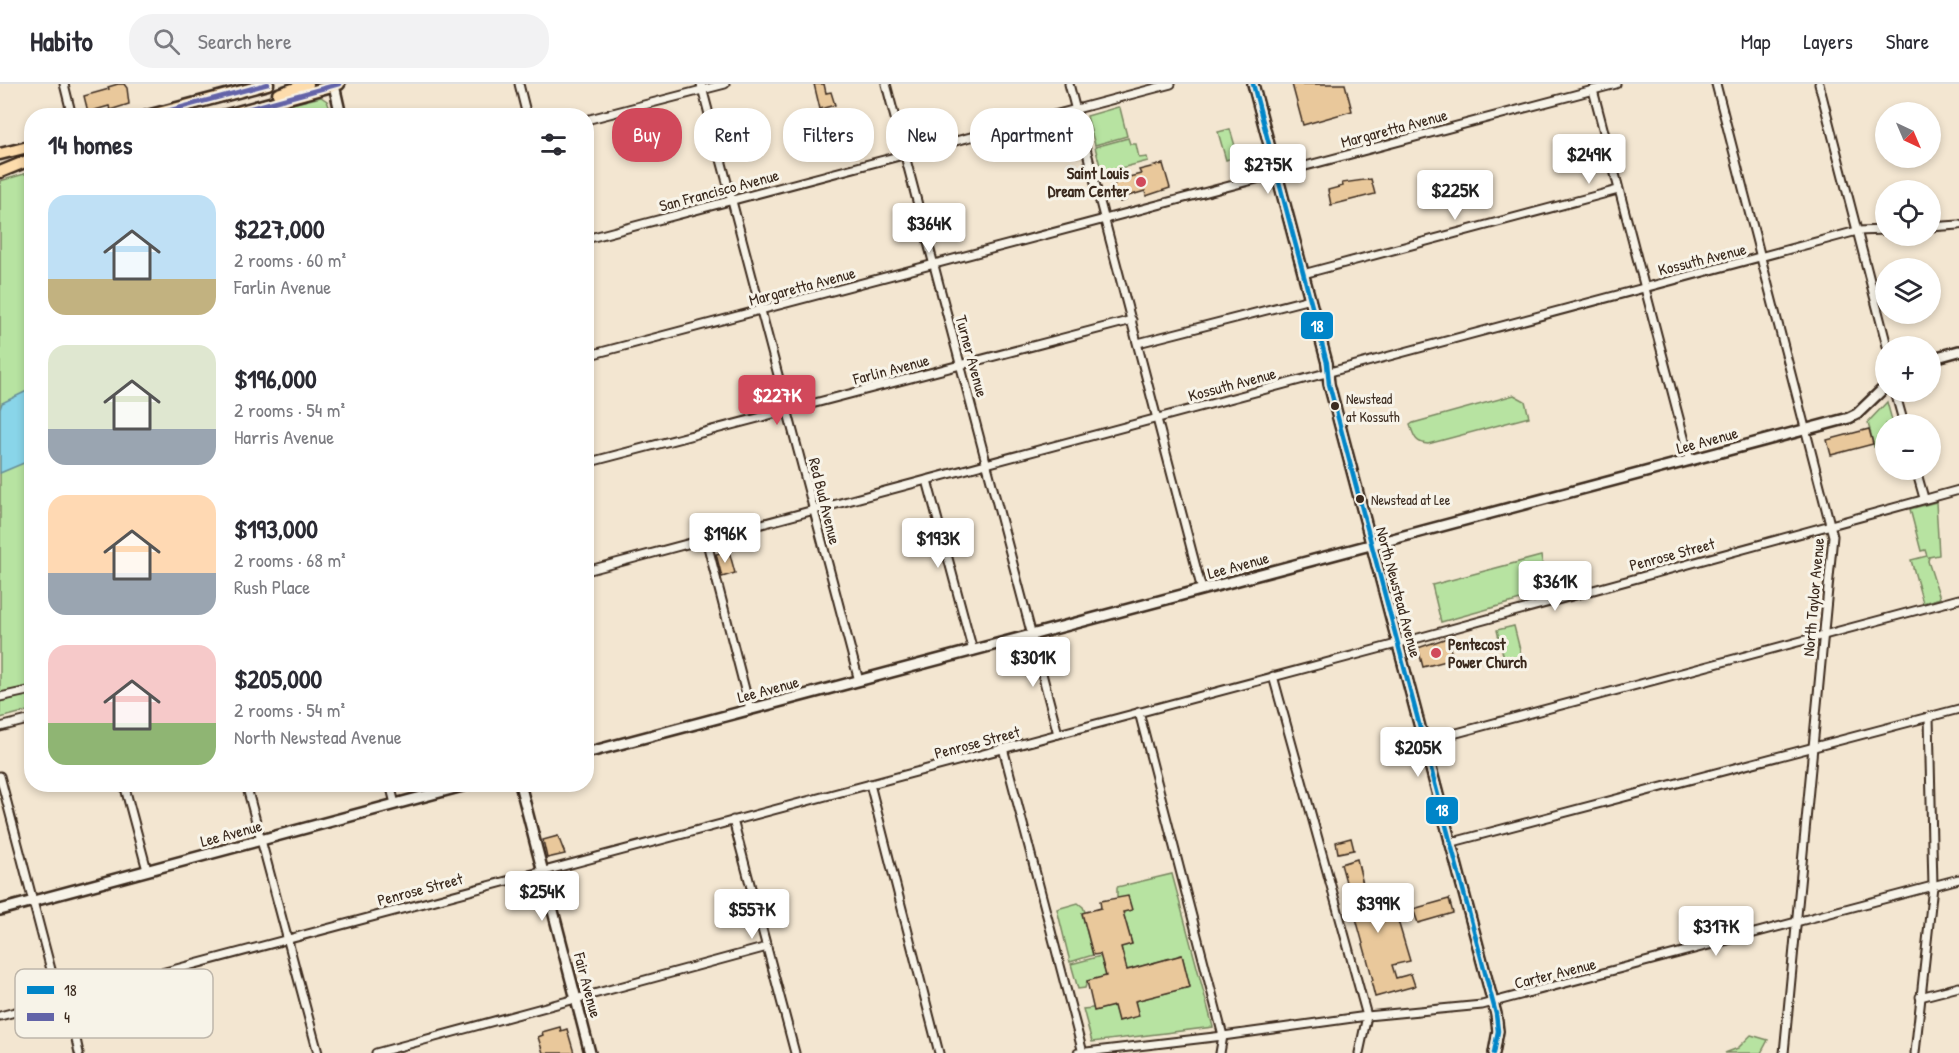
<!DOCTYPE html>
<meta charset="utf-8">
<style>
body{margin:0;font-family:"Patrick Hand",sans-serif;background:#f2f2f3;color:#2b2b33;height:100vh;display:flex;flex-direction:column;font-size:22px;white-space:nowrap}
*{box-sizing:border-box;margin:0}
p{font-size:20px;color:#7c7c81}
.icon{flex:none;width:33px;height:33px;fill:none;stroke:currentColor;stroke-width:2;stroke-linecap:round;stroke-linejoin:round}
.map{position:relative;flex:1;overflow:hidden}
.panel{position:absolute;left:24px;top:24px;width:570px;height:684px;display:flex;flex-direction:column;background:#fff;border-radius:24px;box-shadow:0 3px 9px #0003}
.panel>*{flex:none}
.guide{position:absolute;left:612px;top:24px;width:570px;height:54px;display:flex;gap:12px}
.needle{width:39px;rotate:136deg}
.buttons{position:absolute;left:1875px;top:18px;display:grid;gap:12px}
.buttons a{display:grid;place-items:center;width:66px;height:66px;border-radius:50%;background:#fff;box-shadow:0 3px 9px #0003;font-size:30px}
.price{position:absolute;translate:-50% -51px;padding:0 14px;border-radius:6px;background:#fff;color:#222;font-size:20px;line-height:39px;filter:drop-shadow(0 2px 3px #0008)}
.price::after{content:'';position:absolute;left:50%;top:36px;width:18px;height:14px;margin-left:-9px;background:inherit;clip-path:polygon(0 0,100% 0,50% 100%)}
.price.on{background:#d1495b;color:#fff}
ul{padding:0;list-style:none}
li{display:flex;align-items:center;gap:18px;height:150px;padding:0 24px}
li span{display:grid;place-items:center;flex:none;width:168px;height:120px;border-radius:18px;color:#555}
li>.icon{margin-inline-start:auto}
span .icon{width:72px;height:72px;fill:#fffc;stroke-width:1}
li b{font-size:26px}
h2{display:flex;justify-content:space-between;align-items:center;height:72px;padding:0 24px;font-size:26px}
.pill{padding:0 21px;border-radius:24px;background:#fff;box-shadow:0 3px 9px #0003;font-size:21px;line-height:54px}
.pill.on{background:#d1495b;color:#fff}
header{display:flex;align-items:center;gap:36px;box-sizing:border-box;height:84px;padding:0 30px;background:#fff;border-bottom:2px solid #e1e1e2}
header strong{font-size:28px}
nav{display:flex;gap:33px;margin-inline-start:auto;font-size:21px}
.search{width:420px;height:54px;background:#f2f2f3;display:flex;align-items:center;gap:15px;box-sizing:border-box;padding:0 21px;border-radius:24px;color:#7c7c81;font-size:22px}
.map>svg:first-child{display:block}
.green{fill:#b7e3a1;stroke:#798660;stroke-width:1.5}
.water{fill:#89d5e9;stroke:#6a9198;stroke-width:1.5}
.building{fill:#e9c89b;stroke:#3b2a1e;stroke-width:1.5}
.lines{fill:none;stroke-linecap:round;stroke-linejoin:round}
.minor-casing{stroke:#3b2a1e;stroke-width:11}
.tertiary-casing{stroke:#3b2a1e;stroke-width:14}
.primary-casing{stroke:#3b2a1e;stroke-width:15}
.minor{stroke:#f7f3e8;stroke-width:7}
.tertiary{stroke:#f7f3e8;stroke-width:9}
.primary{stroke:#fddcac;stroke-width:10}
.bus-1-casing{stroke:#f7f3e8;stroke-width:9}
.bus-2-casing{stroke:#f7f3e8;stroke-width:9}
.bus-1{stroke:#0085c8;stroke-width:4.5}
.bus-2{stroke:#6364a8;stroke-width:4.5}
.poi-dot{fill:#d1495b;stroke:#f7f3e8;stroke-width:2}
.bus-dot{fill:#3b2a1e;stroke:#f7f3e8;stroke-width:2}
.labels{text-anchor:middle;stroke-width:6;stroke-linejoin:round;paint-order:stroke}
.bus-label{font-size:14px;fill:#3b2a1e;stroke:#f7f3e8;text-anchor:start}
.street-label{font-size:16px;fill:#3b2a1e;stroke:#f7f3e8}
.poi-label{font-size:16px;font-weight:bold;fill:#3b2a1e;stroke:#f7f3e8;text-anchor:end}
.key{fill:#f7f3e8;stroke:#bfb7ab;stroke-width:1.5}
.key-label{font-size:16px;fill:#3b2a1e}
.line-badge{stroke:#f7f3e8;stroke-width:2}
.badge-label{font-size:16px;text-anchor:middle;font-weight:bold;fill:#fff}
</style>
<header>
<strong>Habito</strong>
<div class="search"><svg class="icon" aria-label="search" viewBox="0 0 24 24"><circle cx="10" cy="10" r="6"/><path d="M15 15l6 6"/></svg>Search here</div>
<nav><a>Map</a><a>Layers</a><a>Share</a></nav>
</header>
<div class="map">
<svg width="1959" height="969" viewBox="0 0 1959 969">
<rect width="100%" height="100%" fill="#f3e6d1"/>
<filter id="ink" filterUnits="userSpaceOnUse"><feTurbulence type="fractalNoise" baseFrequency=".0167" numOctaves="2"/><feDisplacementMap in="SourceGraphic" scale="12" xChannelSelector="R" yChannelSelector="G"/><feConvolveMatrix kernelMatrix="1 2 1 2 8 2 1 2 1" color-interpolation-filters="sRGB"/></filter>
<g filter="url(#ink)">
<g class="green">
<path d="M321 13 327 17 332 31H247Z"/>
<path d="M1118 23 1120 24 1127 52 1095 61 1087 32Z"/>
<path d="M1230 45 1238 72 1226 76 1218 48Z"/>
<path d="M1128 54 1130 60H1136L1139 74 1147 73 1148 77 1102 89 1095 63Z"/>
<path d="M31 88V626L0 634V97Z"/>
<path d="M1514 311 1525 317 1529 333 1428 360C1415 359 1414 352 1410 341L1413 339Z"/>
<path d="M1887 318 1893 340H1886L1885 360 1874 363 1868 338Z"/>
<path d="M1936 418 1939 471 1929 473 1928 477 1940 514 1923 519 1911 476 1927 472 1925 466 1921 467 1910 425Z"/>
<path d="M1541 472 1549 508 1441 538 1432 501Z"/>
<path d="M1514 542 1522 574 1505 579 1497 546Z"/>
<path d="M1172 790 1213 943 1092 958 1083 925 1114 922 1119 937 1138 932 1135 917 1190 903 1182 871 1127 886 1121 863 1132 860 1123 828 1131 826 1117 815V803Z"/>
<path d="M1078 819 1083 823 1085 828 1082 830 1093 871 1070 878 1057 825Z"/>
<path d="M1101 872 1106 892 1087 897 1085 904 1078 905 1071 880Z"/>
<path d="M1751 951 1768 956 1761 969H1725L1738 964Z"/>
</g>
<path class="water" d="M31 305V376L0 389V325L2 319Z"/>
<g class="building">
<path d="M118 0H124L127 4 129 20 110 26 109 22 88 28 84 12 109 5 108 3Z"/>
<path d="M814 0H824L826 9 831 8 835 21 820 25Z"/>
<path d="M1292 0H1345L1352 27 1303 41Z"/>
<path d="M1163 80 1170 104 1146 112 1145 107 1125 113 1126 116 1120 118 1118 111 1114 112 1111 101 1115 100 1112 90 1119 89 1121 95 1141 90 1139 86Z"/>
<path d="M1371 95 1375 110 1331 121 1328 106 1343 102 1342 99Z"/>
<path d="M1869 345 1873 360 1831 371 1827 356Z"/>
<path d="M729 467 735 489 722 493 716 470Z"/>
<path d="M1447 554 1452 571 1449 572 1450 576 1423 583 1418 564Z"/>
<path d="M558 752 565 770 547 774 543 756Z"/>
<path d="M1351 754 1354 766 1338 769 1336 758Z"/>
<path d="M1357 775 1367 817 1390 810 1410 877 1392 881 1396 894 1411 890 1415 902 1375 913 1371 897 1373 896 1341 780Z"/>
<path d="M1128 812 1132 826 1123 828 1132 860 1121 863 1127 886 1182 871 1190 903 1135 917 1139 932 1118 937 1114 922 1094 927 1087 897 1106 892 1100 870 1093 871 1082 829 1101 824 1100 817Z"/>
<path d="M1449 815 1453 829 1418 839 1413 825Z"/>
<path d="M560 943 561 947 567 945 574 969H543L538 953 543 951 542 948Z"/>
</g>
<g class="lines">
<defs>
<g id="minor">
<path d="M64 0 72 32"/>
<path d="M519 0 527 32"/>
<path d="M701 0 859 597"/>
<path d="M886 0 1058 650"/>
<path d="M1069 0 1202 506"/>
<path d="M1716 0 1833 452 1784 969"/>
<path d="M1819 0 1887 262"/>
<path d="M1593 6 1690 376"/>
<path d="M586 36 725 0"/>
<path d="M1930 143 1959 141"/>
<path d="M586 155 1171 0"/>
<path d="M1303 190 1618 106"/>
<path d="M586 251 592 271"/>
<path d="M1138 259 1310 215"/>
<path d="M586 272 1616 0"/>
<path d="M1895 308 1904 340"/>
<path d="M586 379 1132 236"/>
<path d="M1916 386 1924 414"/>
<path d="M927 396 973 567"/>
<path d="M706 455 750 625"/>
<path d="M586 487 1857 147 1886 146"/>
<path d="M1273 592 1367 932 1359 969"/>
<path d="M0 613 32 606"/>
<path d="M1139 628 1223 952 1220 969"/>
<path d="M0 643 32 635"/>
<path d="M1423 658 1959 515"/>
<path d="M1003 664 1083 969"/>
<path d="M0 692 59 916"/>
<path d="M124 700 147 786"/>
<path d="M246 700 318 969"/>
<path d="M390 700 395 720"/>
<path d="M870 700 939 969"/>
<path d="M733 736 795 969"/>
<path d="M1449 759 1959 625"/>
<path d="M1920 913 1959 903"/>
<path d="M67 914 79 969"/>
<path d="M0 932 1389 562 1959 406"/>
<path d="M376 969 767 863"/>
<path d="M1078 969 1223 952 1367 932 1482 921 1959 795"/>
<path d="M1915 969 1933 802 1929 633"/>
</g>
<g id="tertiary">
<path d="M1253 0 1327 279 1329 300 1496 930 1498 947 1494 969"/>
<path d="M334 1 341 32"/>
<path d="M1930 275 1959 267"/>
<path d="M586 669 1849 334 1857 330 1886 302"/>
<path d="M520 700 590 969"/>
<path d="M0 826 470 700"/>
</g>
<g id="primary">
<path d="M278 10 308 0"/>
<path d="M147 32 268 0"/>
<path d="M223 32 339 0"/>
<path d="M0 70 32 62"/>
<path d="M0 88 32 75"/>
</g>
</defs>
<use href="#minor" class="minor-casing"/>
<use href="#tertiary" class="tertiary-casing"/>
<use href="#primary" class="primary-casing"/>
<use href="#minor" class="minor"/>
<use href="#tertiary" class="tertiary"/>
<use href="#primary" class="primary"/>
<defs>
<path id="bus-1" d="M1253 0 1327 279 1329 300 1496 930 1498 947 1494 969"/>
<g id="bus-2">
<path d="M244 26 339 0"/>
<path d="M149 32 268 0"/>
</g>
</defs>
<use href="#bus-1" class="bus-1-casing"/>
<use href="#bus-2" class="bus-2-casing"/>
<use href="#bus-1" class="bus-1"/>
<use href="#bus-2" class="bus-2"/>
</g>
</g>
<g class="poi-dot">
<circle cx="1141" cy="98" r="6"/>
<circle cx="1436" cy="569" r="6"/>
</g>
<g class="bus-dot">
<circle cx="1335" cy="322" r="5"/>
<circle cx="1360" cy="415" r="5"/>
</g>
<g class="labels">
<g class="bus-label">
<text x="1346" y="320">Newstead<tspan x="1346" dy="18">at Kossuth</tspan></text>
<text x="1371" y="421">Newstead at Lee</text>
</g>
<g class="street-label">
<text transform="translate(1394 44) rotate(-15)" y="6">Margaretta Avenue</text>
<text transform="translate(719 106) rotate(-15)" y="6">San Francisco Avenue</text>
<text transform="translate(1702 175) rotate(-14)" y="6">Kossuth Avenue</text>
<text transform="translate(802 202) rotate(-15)" y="6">Margaretta Avenue</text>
<text transform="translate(972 272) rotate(75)" y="6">Turner Avenue</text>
<text transform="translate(891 285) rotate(-15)" y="6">Farlin Avenue</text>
<text transform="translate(1232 300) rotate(-15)" y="6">Kossuth Avenue</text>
<text transform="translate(1707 356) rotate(-15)" y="6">Lee Avenue</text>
<text transform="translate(825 417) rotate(76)" y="6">Red Bud Avenue</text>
<text transform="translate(1672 470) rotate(-15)" y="6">Penrose Street</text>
<text transform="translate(1238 481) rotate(-15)" y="6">Lee Avenue</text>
<text transform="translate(1399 508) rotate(75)" y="6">North Newstead Avenue</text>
<text transform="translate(1813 513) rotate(-85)" y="6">North Taylor Avenue</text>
<text transform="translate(768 605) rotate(-15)" y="6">Lee Avenue</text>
<text transform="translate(977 658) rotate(-15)" y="6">Penrose Street</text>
<text transform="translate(231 749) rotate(-15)" y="6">Lee Avenue</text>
<text transform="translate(420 805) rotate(-15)" y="6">Penrose Street</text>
<text transform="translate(1555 889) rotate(-14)" y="6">Carter Avenue</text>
<text transform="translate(588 901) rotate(75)" y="6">Fair Avenue</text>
</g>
<g class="poi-label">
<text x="1129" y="95">Saint Louis<tspan x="1129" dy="18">Dream Center</tspan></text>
<text x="1448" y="566" text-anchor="start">Pentecost<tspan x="1448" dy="18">Power Church</tspan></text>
</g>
</g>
<rect x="15" y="885" width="198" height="69" rx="9" class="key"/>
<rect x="27" y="902" width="27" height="8" fill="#0085c8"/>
<rect x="27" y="929" width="27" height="8" fill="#6364a8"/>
<g class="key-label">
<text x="64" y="912">18</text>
<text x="64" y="939">4</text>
</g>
<g class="line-badge">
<rect x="1300" y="227" width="34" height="29" rx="6" fill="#0085c8"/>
<rect x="1425" y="712" width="34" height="29" rx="6" fill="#0085c8"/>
</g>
<g class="badge-label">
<text x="1317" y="248">18</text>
<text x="1442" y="732">18</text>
</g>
</svg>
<div class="buttons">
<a><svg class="needle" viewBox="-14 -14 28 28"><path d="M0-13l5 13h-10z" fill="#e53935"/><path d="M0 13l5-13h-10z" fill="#7c7c81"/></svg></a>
<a><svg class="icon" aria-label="locate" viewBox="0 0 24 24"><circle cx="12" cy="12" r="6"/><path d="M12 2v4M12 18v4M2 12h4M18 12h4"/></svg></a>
<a><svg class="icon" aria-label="layers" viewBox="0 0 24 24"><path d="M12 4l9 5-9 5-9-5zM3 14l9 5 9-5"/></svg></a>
<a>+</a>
<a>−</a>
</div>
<b class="price" style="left:1589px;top:101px">$249K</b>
<b class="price" style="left:1268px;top:111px">$275K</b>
<b class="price" style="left:1455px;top:137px">$225K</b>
<b class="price" style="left:929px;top:170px">$364K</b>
<b class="price on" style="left:777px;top:342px">$227K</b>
<b class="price" style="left:725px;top:480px">$196K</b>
<b class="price" style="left:938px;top:485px">$193K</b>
<b class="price" style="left:1555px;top:528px">$361K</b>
<b class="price" style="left:1033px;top:604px">$301K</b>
<b class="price" style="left:1418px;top:694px">$205K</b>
<b class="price" style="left:542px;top:838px">$254K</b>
<b class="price" style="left:1378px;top:850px">$399K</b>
<b class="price" style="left:752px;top:856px">$557K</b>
<b class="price" style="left:1716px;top:873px">$317K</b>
<div class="guide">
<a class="pill on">Buy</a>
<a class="pill">Rent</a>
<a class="pill">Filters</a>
<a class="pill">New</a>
<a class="pill">Apartment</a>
</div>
<section class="panel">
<h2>14 homes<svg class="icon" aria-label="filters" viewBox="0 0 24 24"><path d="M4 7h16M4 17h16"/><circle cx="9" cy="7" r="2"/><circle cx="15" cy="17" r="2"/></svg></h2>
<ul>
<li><span style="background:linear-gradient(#bfe0f5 70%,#c2b280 0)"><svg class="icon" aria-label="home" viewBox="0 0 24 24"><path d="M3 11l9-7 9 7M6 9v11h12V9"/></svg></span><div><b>$227,000</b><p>2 rooms · 60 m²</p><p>Farlin Avenue</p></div></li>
<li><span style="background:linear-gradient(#dfe7d0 70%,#9aa5b1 0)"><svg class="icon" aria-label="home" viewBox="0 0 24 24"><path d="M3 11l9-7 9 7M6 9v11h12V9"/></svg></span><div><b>$196,000</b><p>2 rooms · 54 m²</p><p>Harris Avenue</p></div></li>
<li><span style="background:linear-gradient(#ffd9b3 65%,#9aa5b1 0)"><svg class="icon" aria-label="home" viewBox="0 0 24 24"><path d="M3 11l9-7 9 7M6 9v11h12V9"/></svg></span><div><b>$193,000</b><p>2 rooms · 68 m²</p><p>Rush Place</p></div></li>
<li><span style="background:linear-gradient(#f6c9c9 65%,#8fb573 0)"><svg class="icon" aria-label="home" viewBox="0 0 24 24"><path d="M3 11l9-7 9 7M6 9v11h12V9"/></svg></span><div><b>$205,000</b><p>2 rooms · 54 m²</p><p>North Newstead Avenue</p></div></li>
</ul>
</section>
</div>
